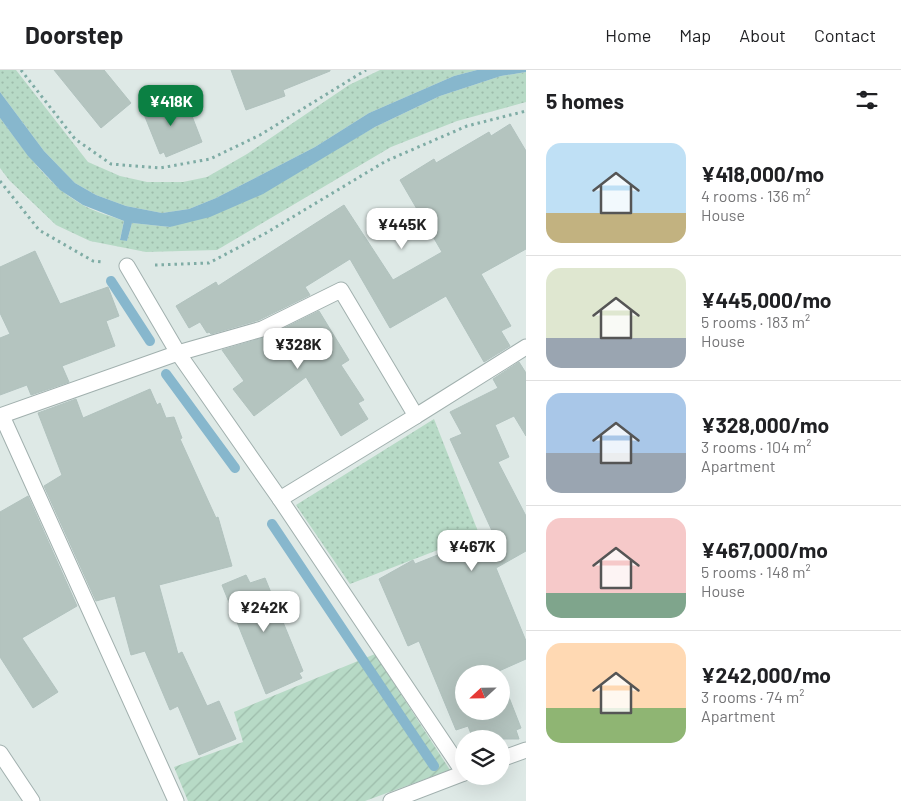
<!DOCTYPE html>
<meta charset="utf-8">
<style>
body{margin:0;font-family:Barlow,sans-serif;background:#f2f2f2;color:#202124;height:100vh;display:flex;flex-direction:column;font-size:19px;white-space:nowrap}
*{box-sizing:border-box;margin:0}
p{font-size:16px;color:#757577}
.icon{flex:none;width:28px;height:28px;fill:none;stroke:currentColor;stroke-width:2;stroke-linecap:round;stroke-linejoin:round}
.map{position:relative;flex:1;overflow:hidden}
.side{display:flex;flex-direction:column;background:#fff;width:375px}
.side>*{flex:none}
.needle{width:32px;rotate:248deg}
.buttons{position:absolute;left:455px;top:595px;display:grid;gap:10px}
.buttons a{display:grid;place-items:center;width:55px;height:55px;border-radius:50%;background:#fff;box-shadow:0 5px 20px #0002;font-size:25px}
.price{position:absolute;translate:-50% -42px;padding:0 11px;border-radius:10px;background:#fff;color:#222;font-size:16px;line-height:32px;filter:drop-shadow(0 1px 2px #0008)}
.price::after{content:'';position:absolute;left:50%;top:30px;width:15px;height:11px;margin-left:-8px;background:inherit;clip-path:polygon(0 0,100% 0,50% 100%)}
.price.active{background:#0b8043;color:#fff}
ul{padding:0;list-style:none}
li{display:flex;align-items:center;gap:15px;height:125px;padding:0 20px}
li+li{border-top:1px solid #e0e0e0}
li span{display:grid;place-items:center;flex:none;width:140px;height:100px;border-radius:15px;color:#555}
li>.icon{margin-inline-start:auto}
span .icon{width:60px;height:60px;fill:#fffc;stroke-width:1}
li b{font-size:21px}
h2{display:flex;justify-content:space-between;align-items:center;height:60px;padding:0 20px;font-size:21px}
header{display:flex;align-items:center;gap:30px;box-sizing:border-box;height:70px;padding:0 25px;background:#fff;border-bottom:1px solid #e0e0e0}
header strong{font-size:24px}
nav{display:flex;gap:28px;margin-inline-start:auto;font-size:18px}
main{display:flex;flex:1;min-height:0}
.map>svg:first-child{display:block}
.grass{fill:url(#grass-dots)}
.garden{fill:url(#garden-furrows)}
.water{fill:#87b7cd}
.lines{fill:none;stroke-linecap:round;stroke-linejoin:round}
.stream{stroke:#87b7cd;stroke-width:10}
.building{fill:#b4c4bf;stroke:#b1c2be}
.minor-casing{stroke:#a1b0ae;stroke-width:17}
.path{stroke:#7faca5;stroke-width:3;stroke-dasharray:2.5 4;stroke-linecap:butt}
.minor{stroke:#fff;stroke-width:15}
</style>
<header>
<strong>Doorstep</strong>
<nav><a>Home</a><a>Map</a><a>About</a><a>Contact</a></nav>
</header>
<main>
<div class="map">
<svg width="526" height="731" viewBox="0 0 526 731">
<defs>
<pattern id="grass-dots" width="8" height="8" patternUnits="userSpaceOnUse" patternTransform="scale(1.25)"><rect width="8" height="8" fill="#b7dac6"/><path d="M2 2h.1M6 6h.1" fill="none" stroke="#9dbcab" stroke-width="1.8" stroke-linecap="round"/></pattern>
<pattern id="garden-furrows" width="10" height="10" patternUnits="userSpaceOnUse" patternTransform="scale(1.25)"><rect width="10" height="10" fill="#b7dac6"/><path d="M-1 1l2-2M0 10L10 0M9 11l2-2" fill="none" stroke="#9dbcab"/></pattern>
</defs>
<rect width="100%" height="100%" fill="#dee9e6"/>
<g class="grass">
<path d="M0 0H16L88 92 120 106 147 112H183L207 107 247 84 349 15 380 0H477L454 6 369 43 315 77 216 128 189 139 162 143 126 136 96 125 75 113 44 81 0 22Z"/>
<path d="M526 2V32L457 51 391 77 217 180 146 182 90 171 56 155 9 110 0 98V48C24 80 47 114 81 134 94 142 111 146 124 151L120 169 127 171 132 153 170 157 324 86 375 57 440 26 501 6Z"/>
<path d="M434 349 479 464 350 514 296 435Z"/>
</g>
<path class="garden" d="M375 584 450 700 365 731H188L174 697 243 672 234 642Z"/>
<path class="water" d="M477 0H526V2L501 6 440 26 375 57 263 124 210 147 170 157 132 153 127 171 120 170 124 151 83 135 60 120 28 86 0 48V22L44 81 75 113 96 125 126 136 162 143 189 139 216 128 315 77 369 43 454 6Z"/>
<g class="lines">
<g class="stream">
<path d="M111 211 150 271"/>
<path d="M166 304 235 398"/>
<path d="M272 454 434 696"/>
</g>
</g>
<g class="building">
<path d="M54 0H104L131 33 101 58Z"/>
<path d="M231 0H330V1L283 20 285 26 246 40Z"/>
<path d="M168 26 176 46 190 41 202 72 166 87 164 82 160 84 141 37Z"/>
<path d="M510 54 526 81V179L481 204 511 256 501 261 510 276 484 292 446 226 390 258 350 189 305 217 310 225 259 250 211 264 209 262 207 263 200 252 189 258 176 236 216 212 218 216 344 135 393 210 442 182 400 110 434 89 436 93 489 62 491 66Z"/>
<path d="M35 181 60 234 108 217 119 246 106 251 115 276 62 296 69 312 31 325 27 315 0 325V268L10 264 0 243V197Z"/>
<path d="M319 241 349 290 341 295 364 330 358 333 368 349 341 366 306 307 254 346 233 319 244 311 222 280 266 267Z"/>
<path d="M519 292 526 303V366L514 346 495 355 509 387 498 392 526 446V481L496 498 526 571V589L499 601 500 604H464V641H501V607L521 658 516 660 519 669H473L468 656 456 660 419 571 408 576 379 509 413 490 415 494 493 463 450 369 462 364 450 342 498 318 493 309Z"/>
<path d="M150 319 157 335 160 333 166 348 174 347 182 368 180 369 216 448 218 447 232 496 159 515 178 584 182 582 207 636 219 631 236 669 199 685 178 636 170 640 145 581 131 585 115 526 96 531 44 416 62 405 38 343 76 329 83 348Z"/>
<path d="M28 426 77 536 22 568 58 622 33 638 0 587V442Z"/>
<path d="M246 505 250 513 265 508 303 601 299 603 302 608 266 624 222 515Z"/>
</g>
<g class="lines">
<defs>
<g id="minor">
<path d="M127 196 178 283 280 429 464 703"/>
<path d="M0 346 178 283 262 259 341 220 416 346 526 277"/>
<path d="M2 346 176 731"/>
<path d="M280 429 416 346"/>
<path d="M0 683 32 731"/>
<path d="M501 689 526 680"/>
<path d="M391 731 464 703"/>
</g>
</defs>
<use href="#minor" class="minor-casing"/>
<g class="path">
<path d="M21 0 75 69 111 94 160 98 210 89 260 65 366 0"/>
<path d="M0 111 39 160 93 191 102 192"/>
<path d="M155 195 209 193 266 163 386 91 467 56 526 41"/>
</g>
<use href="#minor" class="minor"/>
</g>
</svg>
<div class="buttons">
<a><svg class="needle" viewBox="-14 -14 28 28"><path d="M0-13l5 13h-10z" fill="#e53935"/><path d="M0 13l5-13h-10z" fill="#757577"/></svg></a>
<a><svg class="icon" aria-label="layers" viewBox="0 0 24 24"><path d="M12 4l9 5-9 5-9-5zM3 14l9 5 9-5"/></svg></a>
</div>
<b class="price active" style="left:171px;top:57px">¥418K</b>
<b class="price" style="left:402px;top:180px">¥445K</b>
<b class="price" style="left:298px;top:300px">¥328K</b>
<b class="price" style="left:472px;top:502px">¥467K</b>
<b class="price" style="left:264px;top:563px">¥242K</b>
</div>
<section class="side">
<h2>5 homes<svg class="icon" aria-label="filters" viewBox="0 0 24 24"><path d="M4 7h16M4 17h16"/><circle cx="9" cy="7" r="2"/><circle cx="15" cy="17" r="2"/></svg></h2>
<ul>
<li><span style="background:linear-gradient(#bfe0f5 70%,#c2b280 0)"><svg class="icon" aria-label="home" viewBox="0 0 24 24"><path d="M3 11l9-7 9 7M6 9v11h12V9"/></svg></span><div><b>¥418,000/mo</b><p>4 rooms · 136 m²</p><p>House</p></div></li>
<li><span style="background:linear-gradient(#dfe7d0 70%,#9aa5b1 0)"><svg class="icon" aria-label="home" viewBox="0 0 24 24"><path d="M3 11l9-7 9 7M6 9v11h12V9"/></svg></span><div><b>¥445,000/mo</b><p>5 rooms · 183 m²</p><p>House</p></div></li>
<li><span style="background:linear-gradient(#a9c7e8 60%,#9aa5b1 0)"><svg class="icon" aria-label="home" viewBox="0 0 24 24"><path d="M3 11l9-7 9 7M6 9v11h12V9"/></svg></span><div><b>¥328,000/mo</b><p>3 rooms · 104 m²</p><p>Apartment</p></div></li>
<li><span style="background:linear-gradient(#f6c9c9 75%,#7fa58c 0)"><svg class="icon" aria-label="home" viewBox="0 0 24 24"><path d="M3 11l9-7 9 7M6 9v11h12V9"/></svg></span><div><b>¥467,000/mo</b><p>5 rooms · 148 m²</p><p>House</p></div></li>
<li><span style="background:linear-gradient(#ffd9b3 65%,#8fb573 0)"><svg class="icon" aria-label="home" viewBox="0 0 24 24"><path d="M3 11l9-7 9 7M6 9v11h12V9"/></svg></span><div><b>¥242,000/mo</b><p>3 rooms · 74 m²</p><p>Apartment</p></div></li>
</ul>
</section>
</main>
